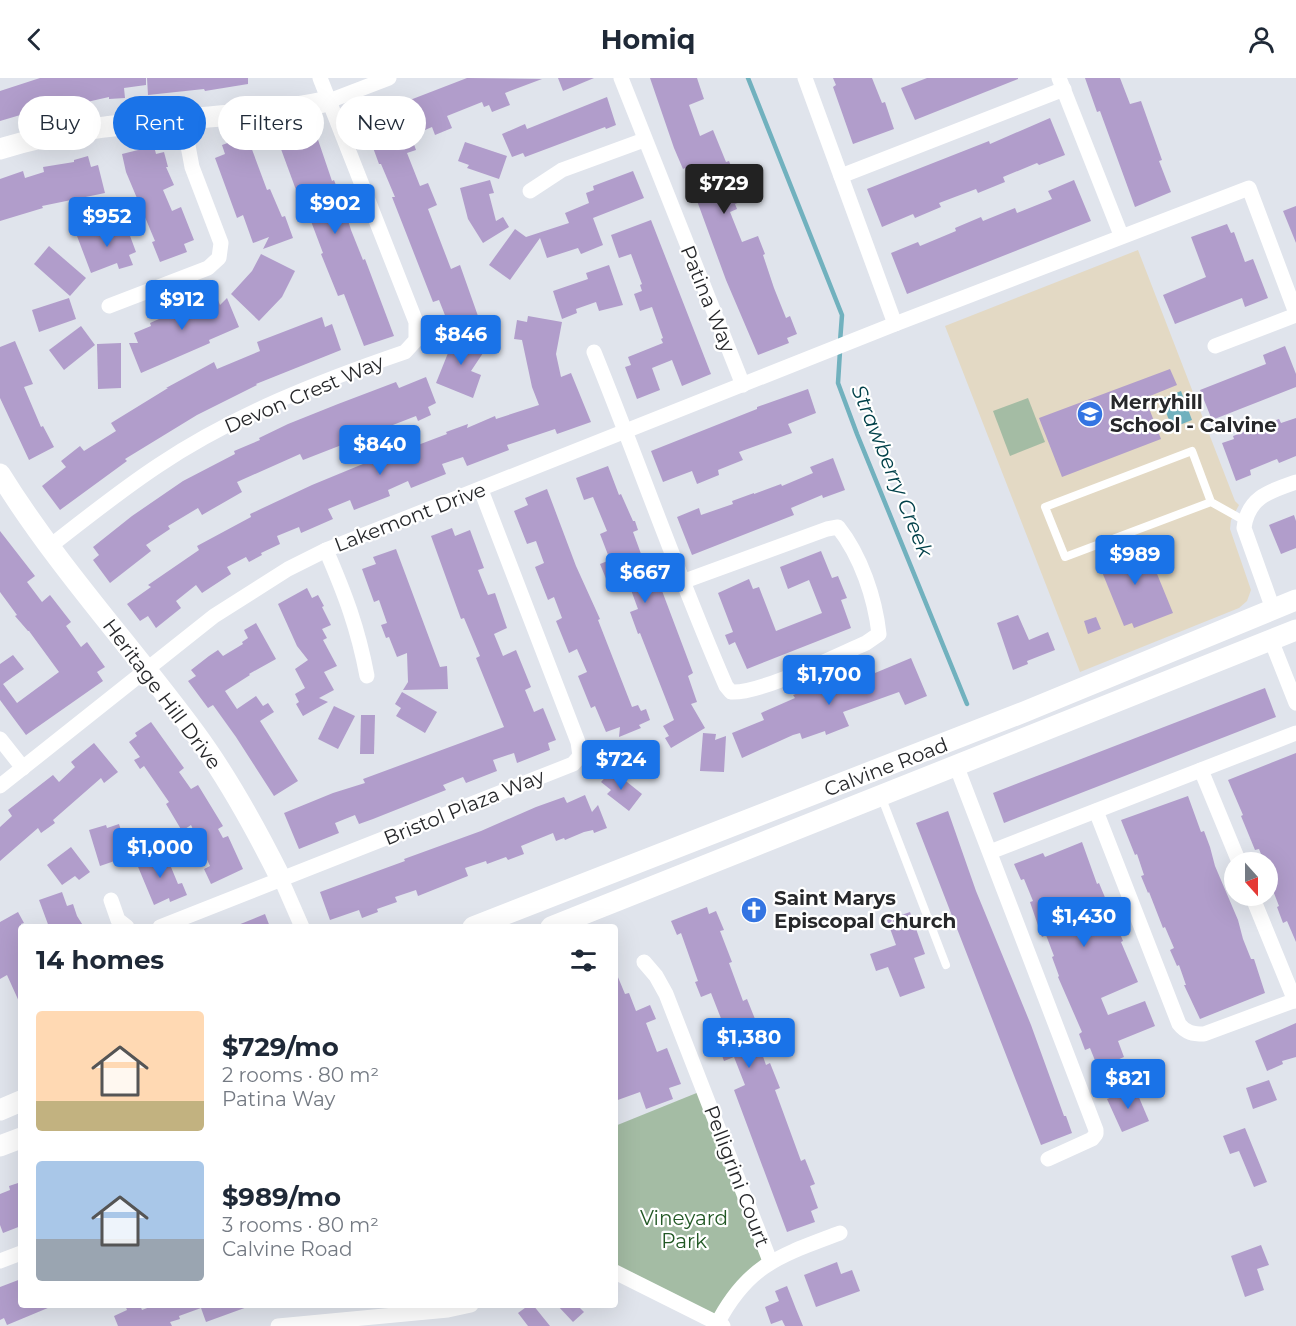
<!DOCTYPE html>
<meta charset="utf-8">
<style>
body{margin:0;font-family:Montserrat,sans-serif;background:#f2f2f3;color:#1f2937;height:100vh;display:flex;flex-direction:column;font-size:22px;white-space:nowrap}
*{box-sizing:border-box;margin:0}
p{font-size:20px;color:#747a83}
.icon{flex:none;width:33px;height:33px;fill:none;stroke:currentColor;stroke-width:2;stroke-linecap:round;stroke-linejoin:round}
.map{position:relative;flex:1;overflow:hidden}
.sheet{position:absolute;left:18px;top:846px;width:600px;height:384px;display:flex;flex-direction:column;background:#fff;border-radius:6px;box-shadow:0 6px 24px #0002}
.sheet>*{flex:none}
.banner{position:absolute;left:18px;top:18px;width:600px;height:54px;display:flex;gap:12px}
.needle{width:39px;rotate:159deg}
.buttons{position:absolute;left:1224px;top:774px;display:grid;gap:12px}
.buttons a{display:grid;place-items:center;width:54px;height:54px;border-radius:50%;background:#fff;box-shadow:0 6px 24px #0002;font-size:30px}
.price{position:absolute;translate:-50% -51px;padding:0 14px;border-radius:6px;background:#1a73e8;color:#fff;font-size:20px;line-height:39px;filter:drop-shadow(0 2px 3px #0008)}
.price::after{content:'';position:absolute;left:50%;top:36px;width:18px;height:14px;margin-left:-9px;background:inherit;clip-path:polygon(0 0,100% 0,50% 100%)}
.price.on{background:#222;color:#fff}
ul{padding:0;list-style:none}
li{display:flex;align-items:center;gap:18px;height:150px;padding:0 18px}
li span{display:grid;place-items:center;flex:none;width:168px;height:120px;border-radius:6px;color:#555}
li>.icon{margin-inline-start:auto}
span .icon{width:72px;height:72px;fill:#fffc;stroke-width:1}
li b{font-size:26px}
h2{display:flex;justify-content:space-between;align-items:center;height:72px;padding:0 18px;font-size:26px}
.chip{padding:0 21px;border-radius:27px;background:#fff;box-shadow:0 6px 24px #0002;font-size:21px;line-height:54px}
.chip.on{background:#1a73e8;color:#fff}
header{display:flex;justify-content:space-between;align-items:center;height:78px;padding:0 18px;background:#fff;font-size:27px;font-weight:700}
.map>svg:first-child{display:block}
.education{fill:#e3d9c4}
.green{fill:#a4bca4}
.water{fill:#71b1be}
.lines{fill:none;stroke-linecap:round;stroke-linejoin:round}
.stream{stroke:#71b1be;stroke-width:4.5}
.building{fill:#b19dcb}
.lane{stroke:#fff;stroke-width:8}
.street{stroke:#fff;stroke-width:15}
.secondary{stroke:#fff;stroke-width:21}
.labels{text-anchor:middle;stroke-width:4.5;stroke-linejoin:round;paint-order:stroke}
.street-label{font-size:20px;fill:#27282b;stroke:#fff}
.poi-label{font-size:20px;font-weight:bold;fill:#27282b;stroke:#fff;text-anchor:start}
.park-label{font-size:20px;fill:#225825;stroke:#fff}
.water-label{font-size:21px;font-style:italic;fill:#004049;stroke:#fff}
</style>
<header><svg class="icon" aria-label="back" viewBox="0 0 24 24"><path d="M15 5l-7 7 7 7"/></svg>Homiq<svg class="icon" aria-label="person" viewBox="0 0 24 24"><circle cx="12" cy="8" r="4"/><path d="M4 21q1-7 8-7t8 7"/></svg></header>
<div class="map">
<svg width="1296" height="1248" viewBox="0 0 1296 1248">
<rect width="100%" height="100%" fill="#e0e4ec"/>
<path class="education" d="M1138 172 1235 423 1239 427 1231 442 1230 451 1251 512 1247 523 1239 530 1080 594 945 248Z"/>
<g class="green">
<path d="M1028 320 1045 364 1010 378 993 333Z"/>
<path d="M704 1012 770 1183 717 1245 615 1194V1048Z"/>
</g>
<path class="water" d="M1181 313 1192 342 1172 350 1161 321Z"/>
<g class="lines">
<g class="stream">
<path d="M748 0 842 237 840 264"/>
<path d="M840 273 838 305 857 356 967 626"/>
</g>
</g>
<g class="building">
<path d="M40 0H146V7L124 10 125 20 109 21V19L78 26V24L44 30 0 43V13Z"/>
<path d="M147 0H248V6L205 13 204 11 148 17Z"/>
<path d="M467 0 542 1 505 15 510 27 492 34 489 27 484 29 482 24 447 38 452 50 435 57 432 49 411 58 416 72 407 75 420 108 428 105 437 127 428 131 451 191 460 187 478 238 450 250 439 222 433 224 392 119H395L381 86H379L361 37 395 23 397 27Z"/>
<path d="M558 0H594L563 13Z"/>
<path d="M650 0H697L704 21 689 27 700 58 713 52 726 84 729 83 745 122 735 126 737 131 730 134 742 164 758 158 765 176 763 177 774 210 786 240 790 238 797 256 787 260 789 265 758 277 726 202 685 90 683 91 674 70Z"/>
<path d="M833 0H872L882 25 885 24 894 51 853 66 833 9 836 7Z"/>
<path d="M927 0H1018V1L915 42 901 10Z"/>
<path d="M1085 0H1120L1130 26 1141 23 1162 82 1159 83 1171 114 1135 129 1100 33 1097 34Z"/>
<path d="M607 19 616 47 606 51 605 49 525 79 523 75 512 79 502 56 525 46 527 51Z"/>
<path d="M1050 40 1065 77 1039 87 1037 85 1003 99 1005 104 978 115 976 111 939 125 941 129 915 140 913 136 882 149 867 111 989 63 990 66Z"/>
<path d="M314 50 332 103 334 102 342 123 351 152 363 182 365 181 394 258 364 268 344 216 338 218 321 176 323 175 309 138 306 139 278 63Z"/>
<path d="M247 58 267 112 270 111 282 139 285 138 293 160 263 171 269 159 253 165 243 137 237 140 215 80 225 76 222 67Z"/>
<path d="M465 64 507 78 499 101 467 90 469 87 458 83Z"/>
<path d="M154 68 156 76 164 74 168 89H166L174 107 163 112 172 133 181 129 194 162 184 166 187 174 160 184 152 164 155 163 126 94 122 76Z"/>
<path d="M88 78 91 89 98 87 105 115 42 128 43 130 0 143V101L23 93 25 100 44 94 43 89 74 84V82Z"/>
<path d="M633 93 644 120 593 140 603 167 581 176 578 170 547 180 540 160 510 202 489 187 515 151 526 159 569 145 565 135 589 125 586 115 594 112 593 108Z"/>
<path d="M490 102 494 115 489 116 496 143 503 139 509 149 483 165 468 141 460 110Z"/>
<path d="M1074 102 1091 143 907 216 891 175 918 164 920 168 956 153 955 150 981 139 983 143 1015 130 1017 135 1052 121 1048 113Z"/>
<path d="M1296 128V165L1283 133Z"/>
<path d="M651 142 711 296 682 308 672 282 652 290 660 312 637 321 625 289 631 287 628 279 663 265 661 261 663 260 652 229 640 233 634 216 642 213 640 207 642 206 631 176 619 180 611 157Z"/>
<path d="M1227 146 1231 155 1234 154 1245 184 1253 181 1268 220 1245 229 1242 220 1175 246 1163 217 1206 199 1191 159Z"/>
<path d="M126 147 136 174 129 177 133 187 119 191 117 185 91 195 77 158 99 150 101 156Z"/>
<path d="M49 168 86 200 70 218 34 186Z"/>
<path d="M261 176 295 193 282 219 259 243 231 216 252 193Z"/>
<path d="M609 187 623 227 599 233 596 224 576 231 577 235 562 241 553 213 588 201 586 195Z"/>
<path d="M216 217 220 227 227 220 239 249 209 262 210 265 141 295 129 265H138L134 255 151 248 150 245 159 241 156 235 187 222 189 228Z"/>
<path d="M69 220 76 241 39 254 32 232Z"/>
<path d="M528 238 562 244 556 276 561 299 571 295 591 344 557 356 555 351 507 367 509 372 467 388 463 379 442 386 446 396 411 410 408 403 388 412 390 418 354 432 350 422 328 431 333 441 301 455 299 449 277 458 280 466 261 475 262 477 249 484 246 479 227 489 231 496 202 515 196 507 176 523 181 530 156 550 148 538 140 543 127 526 151 509 148 507 199 472 197 468 251 439 250 436 312 407 409 367 410 370 447 356 446 354 468 346 467 350 495 338 496 341 539 327 532 309 522 262 514 261 517 242 527 244Z"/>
<path d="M322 239 325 249 332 246 341 272 256 306 257 307 197 337 125 381 127 383 60 432 42 408 66 389 61 383 80 368 84 373 116 353 111 345 168 310H166L214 284 217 291 260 273 257 264Z"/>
<path d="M81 248 95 267 64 292 49 272Z"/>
<path d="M450 250 485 272 471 293 481 297 473 320 436 305 448 275 455 264Z"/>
<path d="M15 263 33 306 24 309 41 349 43 348 54 369 29 382 0 320V269Z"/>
<path d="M121 265V310L98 311 97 266Z"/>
<path d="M1285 268 1296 296V309L1212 342 1200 312 1266 286 1263 277Z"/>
<path d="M1170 291 1177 307 1145 320 1161 361 1062 399 1039 340Z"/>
<path d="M426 299 436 325 428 329 431 337 418 343 416 338 303 382 300 376 237 404 242 414 202 437 198 430 168 448 170 451 146 467 151 473 110 505 93 482 99 477 93 469 132 438 183 403 235 376 234 373 260 362 259 360 288 346 338 326 396 304 399 310Z"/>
<path d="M808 311 816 335 788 346 792 355 739 374 743 382 718 392 719 397 697 406 692 393 663 404 651 373 757 331V329Z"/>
<path d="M1296 340V378L1279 385 1277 381 1250 392 1251 397 1236 403 1222 365 1234 361 1233 358 1279 341 1281 345Z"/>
<path d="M833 380 845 412 823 420 822 417 791 430 794 437 692 477 677 439 699 430 701 437 733 426 732 423 754 415V416L781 406 782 408 813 395 810 389Z"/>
<path d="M608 388 619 417 621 416 633 443H635L638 452 633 454 644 484 650 481 693 595 688 598 697 624 691 626 705 650 671 670 665 660 669 658 663 648 674 642 640 555 638 556 630 534 638 531 627 501 609 508 600 486 610 482 600 456 607 453 593 419 584 422 576 400Z"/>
<path d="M547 411 576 488 600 541 598 542 632 629 638 627 641 633 646 631 650 642 639 647 641 650 619 659 620 649 606 654 595 628 591 630 578 598 587 594 577 571 569 575 556 543 562 540 554 519 548 522 535 489 544 485 536 463 527 466 514 433 528 427 525 420Z"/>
<path d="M1294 437 1296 443V470L1281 476 1269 447Z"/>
<path d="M452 450 455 458 470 452 484 490 478 492 488 517 495 515 507 550 494 556 503 578 516 572 531 609 525 612 534 634 543 630 556 662 548 665 550 672 517 685 514 675 493 682 497 693 466 705 463 699 443 707 446 712 373 741 359 746 355 737 335 745 339 755 299 771 284 735 333 715 365 705 363 701 504 649 476 580 480 578 464 540 461 541 431 458Z"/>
<path d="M0 453 35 498 27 504 42 524 50 517 71 544 66 548 81 569 87 564 105 589 97 594 103 603 26 657 0 622V586L13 577 24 591 3 606 17 625 59 594 29 553H28L15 538 17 537 0 514Z"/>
<path d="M1144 464 1173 535 1134 550 1132 545 1124 548 1098 484Z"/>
<path d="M396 471 440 589 447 588 448 611 403 612 408 604 407 575 397 579 389 559 386 560 381 547 387 545 379 522 374 524 362 491 376 486 373 479Z"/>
<path d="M821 473 832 500 838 498 847 520 841 522 851 550 747 591 735 564 729 567 725 557 733 554 718 515 749 501 753 511 759 509 776 553 822 535 809 502 788 511 780 489Z"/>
<path d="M307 510 312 520 318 517 324 528 322 529 331 547 322 551 327 560 323 562 337 588 324 594 334 612 319 620 328 624 303 638 296 626 299 624 295 616 305 610 295 591 308 582 297 568 278 526Z"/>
<path d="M1018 537 1029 562 1048 554 1055 572 1027 583 1028 586 1013 592 997 545Z"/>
<path d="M1096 539 1101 551 1088 556 1084 543Z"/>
<path d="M256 545 276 581 249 596 250 597 225 613 237 631 256 618 263 628 268 625 274 634 260 643 298 703 274 718 236 659 213 627 208 630 188 603 196 598 191 592 209 578 218 572 223 578 243 566 242 564 248 560 244 552Z"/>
<path d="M911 580 927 618 905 627 899 614 843 634 849 648 826 657 825 653 802 661 800 655 793 657 742 680 732 655 764 642 761 635 795 620 793 617 856 594 857 598 874 591 875 595Z"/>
<path d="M1265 610 1276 639 1004 745 993 715Z"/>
<path d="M402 614 437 634 425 655 396 638 401 630 395 626Z"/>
<path d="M334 628 355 638 338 671 318 661Z"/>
<path d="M361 637H375L374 676H360Z"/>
<path d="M151 644 184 690 179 694 191 711 198 707 223 748 218 751 223 760 228 758 243 791 211 806 204 791 210 788 191 747 182 753 166 726 169 724 144 688 140 691 134 682 140 679 129 664 137 658 135 655Z"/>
<path d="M703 655 716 656 715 662 726 658 724 694 700 693Z"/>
<path d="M94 665 118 694 104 705 101 700 53 742 55 745 41 755 38 750 0 783V749L12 738 8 732 53 697 59 704 75 689 71 684Z"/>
<path d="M619 668 649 670 653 668 652 691 612 690V676H619Z"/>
<path d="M1296 675V864L1287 843 1283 845 1277 829 1279 828 1268 800V784H1264L1259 771 1255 772 1241 738 1243 737 1228 702Z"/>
<path d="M612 692 642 716 629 733 607 716 611 712 601 704Z"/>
<path d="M585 717 592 734 598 727 607 750 594 755 593 752 584 754 565 762 564 760 556 763 553 755 521 768 524 776 508 782 506 779 487 786 486 783 465 790 468 798 418 818 416 812 395 819 397 824 377 831 378 834 362 840 359 832 330 842 320 814 405 783 404 781 481 753 536 729 564 719 567 725Z"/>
<path d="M1188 718 1201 754 1204 753 1210 769 1215 788 1238 842 1243 861 1251 881H1254L1265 915 1200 941 1184 907H1186L1179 887 1177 888 1170 872 1174 870 1165 849 1163 850 1149 814 1148 815 1141 798 1144 797 1137 776 1135 777 1121 742Z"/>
<path d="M948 733 976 813 1031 947 1064 1038H1066L1072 1055 1041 1067 916 745Z"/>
<path d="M119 746 129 778 100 788 89 752 106 747 107 750Z"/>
<path d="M1082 764 1097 806 1099 805 1123 863 1121 864 1138 904 1101 920 1108 937 1145 923 1155 948 1118 963 1124 979 1098 990 1090 970 1085 972 1079 956 1082 954 1058 899 1059 898 1052 879 1054 878 1046 857 1042 859 1030 824 1033 823 1024 801 1021 802 1014 786 1043 775 1045 779Z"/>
<path d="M71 769 90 794 79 802 75 798 62 807 47 787Z"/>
<path d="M164 772 178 806 182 805 187 817 170 824 169 820 154 827 136 784Z"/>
<path d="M62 814 67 828 73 826 77 838 84 849H49L39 822Z"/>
<path d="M707 829 709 836 716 833 724 852 720 853 732 884 729 885 743 923 747 921 757 946 752 948 766 987 770 985 780 1010 775 1012 801 1083 805 1081 815 1106 810 1108 818 1130 811 1133 815 1144 787 1154 734 1012 745 1007 734 979 724 983 711 948 722 943 711 915 701 919 695 904 698 903 681 855 677 857 671 843Z"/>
<path d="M18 834 24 845 21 846V928L7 897 0 901V844Z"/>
<path d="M910 834 925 876 914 880 925 910 900 919 888 889 876 893 870 876 896 867 887 842Z"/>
<path d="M265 836 270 849H233Z"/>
<path d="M615 892 625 916 629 915 636 933 650 927 656 941 646 945 657 974 667 970 681 1006 669 1010 673 1021 646 1031 640 1014 615 1023Z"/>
<path d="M1296 945V979L1282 983 1283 986 1267 993 1255 963Z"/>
<path d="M1269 1002 1277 1022 1253 1031 1246 1010Z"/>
<path d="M1135 1010 1149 1043 1122 1054 1107 1021Z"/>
<path d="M1245 1050 1267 1104 1254 1109 1239 1073 1230 1076 1223 1058Z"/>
<path d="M21 1104V1148L3 1155 0 1147V1116L10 1112 9 1108Z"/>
<path d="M1261 1167 1269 1187 1257 1191 1264 1212 1245 1219 1231 1178Z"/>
<path d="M837 1184 841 1196 852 1192 860 1213 816 1229 804 1197Z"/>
<path d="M21 1201V1227H55L7 1247 4 1240 0 1242V1209Z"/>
<path d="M787 1208 796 1231 803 1248H785L782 1242 771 1246 765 1229 779 1223 775 1213Z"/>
<path d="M125 1227H140L142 1232 155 1227 250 1228 206 1244 201 1230 179 1238 180 1241 170 1244 172 1248H118L114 1238 127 1232Z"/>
<path d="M529 1227H533L550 1248H528L518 1235Z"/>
<path d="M557 1227H577L584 1234 573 1244Z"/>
</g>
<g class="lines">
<g class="lane">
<path d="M1211 424 1065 479 1045 429 1192 373 1211 424 1245 443"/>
<path d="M881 718 946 887"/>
</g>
<g class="street">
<path d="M621 0 743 307"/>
<path d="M805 0 895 246"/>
<path d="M1059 0 1121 157"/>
<path d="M329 23 389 0"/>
<path d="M841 98 1064 11"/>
<path d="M530 113 562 92 644 62"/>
<path d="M109 228 208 190 219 180 221 165 192 89 183 41"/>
<path d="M1215 268 1296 237"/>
<path d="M594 274C639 385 678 498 726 608L731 614C760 616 836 578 866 565L879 556C875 520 861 478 838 449L827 451 682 504"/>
<path d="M49 469C85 441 121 412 159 387 234 337 320 303 405 274L416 262V244L320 0"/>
<path d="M326 472C345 516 358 550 367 598"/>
<path d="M1273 531 1244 450C1248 419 1270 413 1296 404"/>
<path d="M1271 562 1296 625"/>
<path d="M0 661 23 690"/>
<path d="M956 687 1096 1052V1056L1092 1061 1048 1081"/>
<path d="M1201 692 1239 784"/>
<path d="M0 708 214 538 288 491 326 472 895 246 1249 110 1296 235"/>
<path d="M1096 733 1179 946C1186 955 1193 956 1204 956L1296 922"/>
<path d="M990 774 1296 655"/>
<path d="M281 801 302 849"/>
<path d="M1252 818 1295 923"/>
<path d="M111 822 118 842 127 849"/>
<path d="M160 849 573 686 580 678 578 664 481 412"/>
<path d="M644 884 656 898 666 916 770 1183"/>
<path d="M0 1183 21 1175"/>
<path d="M615 1194 723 1248"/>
<path d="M278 1248 448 1232 471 1227"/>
<path d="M716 1248C747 1187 779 1178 840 1155"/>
</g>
<g class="secondary">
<path d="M0 71C107 37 220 46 329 23"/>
<path d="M0 396C57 488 131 568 195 655 229 701 256 751 281 801"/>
<path d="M473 849 1024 634 1296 522"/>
<path d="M551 849 1296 552"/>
<path d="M0 1032 21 1023"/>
<path d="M0 1068 21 1060"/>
</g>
</g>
<defs>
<symbol id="school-disc" viewBox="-11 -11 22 22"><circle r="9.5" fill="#3374e2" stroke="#fff"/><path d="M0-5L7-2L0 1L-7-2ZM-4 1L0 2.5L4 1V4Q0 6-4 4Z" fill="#fff"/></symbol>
<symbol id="church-disc" viewBox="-11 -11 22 22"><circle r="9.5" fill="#3374e2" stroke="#fff"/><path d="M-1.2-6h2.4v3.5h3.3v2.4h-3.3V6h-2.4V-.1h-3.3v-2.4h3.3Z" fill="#fff"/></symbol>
</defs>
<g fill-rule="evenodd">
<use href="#school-disc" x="1075" y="321" width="30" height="30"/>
<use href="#church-disc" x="739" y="817" width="30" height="30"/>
</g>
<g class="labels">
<g class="street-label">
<text transform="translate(708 221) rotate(68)" y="7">Patina Way</text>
<text transform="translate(304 316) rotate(-23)" y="7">Devon Crest Way</text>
<text transform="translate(410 439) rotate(-21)" y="7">Lakemont Drive</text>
<text transform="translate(162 616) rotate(53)" y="7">Heritage Hill Drive</text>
<text transform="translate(886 689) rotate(-21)" y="7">Calvine Road</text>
<text transform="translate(464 729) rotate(-22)" y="7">Bristol Plaza Way</text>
<text transform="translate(737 1098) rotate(69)" y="7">Pelligrini Court</text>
</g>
<g class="poi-label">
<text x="1110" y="331">Merryhill<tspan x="1110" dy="23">School - Calvine</tspan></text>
<text x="774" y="827">Saint Marys<tspan x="774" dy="23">Episcopal Church</tspan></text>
</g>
<g class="park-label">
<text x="684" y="1147">Vineyard<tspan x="684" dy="23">Park</tspan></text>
</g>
<g class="water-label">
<text transform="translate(892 393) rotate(68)" y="7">Strawberry Creek</text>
</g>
</g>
</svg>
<div class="buttons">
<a><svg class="needle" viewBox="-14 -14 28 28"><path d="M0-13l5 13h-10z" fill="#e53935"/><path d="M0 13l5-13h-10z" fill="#747a83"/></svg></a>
</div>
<b class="price on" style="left:724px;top:137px">$729</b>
<b class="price" style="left:335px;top:157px">$902</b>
<b class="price" style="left:107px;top:170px">$952</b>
<b class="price" style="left:182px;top:253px">$912</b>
<b class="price" style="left:461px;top:288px">$846</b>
<b class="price" style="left:380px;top:398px">$840</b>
<b class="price" style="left:1135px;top:508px">$989</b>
<b class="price" style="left:645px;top:526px">$667</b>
<b class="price" style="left:829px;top:628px">$1,700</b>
<b class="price" style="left:621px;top:713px">$724</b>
<b class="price" style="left:160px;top:801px">$1,000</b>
<b class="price" style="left:1084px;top:870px">$1,430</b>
<b class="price" style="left:749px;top:991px">$1,380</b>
<b class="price" style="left:1128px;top:1032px">$821</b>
<div class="banner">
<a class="chip">Buy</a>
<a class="chip on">Rent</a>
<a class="chip">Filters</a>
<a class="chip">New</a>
</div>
<section class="sheet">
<h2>14 homes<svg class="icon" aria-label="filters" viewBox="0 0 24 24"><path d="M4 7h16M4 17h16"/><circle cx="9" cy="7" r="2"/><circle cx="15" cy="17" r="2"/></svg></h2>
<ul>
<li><span style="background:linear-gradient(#ffd9b3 75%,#c2b280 0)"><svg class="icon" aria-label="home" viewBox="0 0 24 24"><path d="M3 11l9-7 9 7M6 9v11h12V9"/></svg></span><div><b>$729/mo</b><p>2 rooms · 80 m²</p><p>Patina Way</p></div></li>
<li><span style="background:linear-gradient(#a9c7e8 65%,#9aa5b1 0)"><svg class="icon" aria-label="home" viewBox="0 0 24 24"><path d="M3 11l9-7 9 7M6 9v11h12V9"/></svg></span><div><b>$989/mo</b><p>3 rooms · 80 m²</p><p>Calvine Road</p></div></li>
</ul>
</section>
</div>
